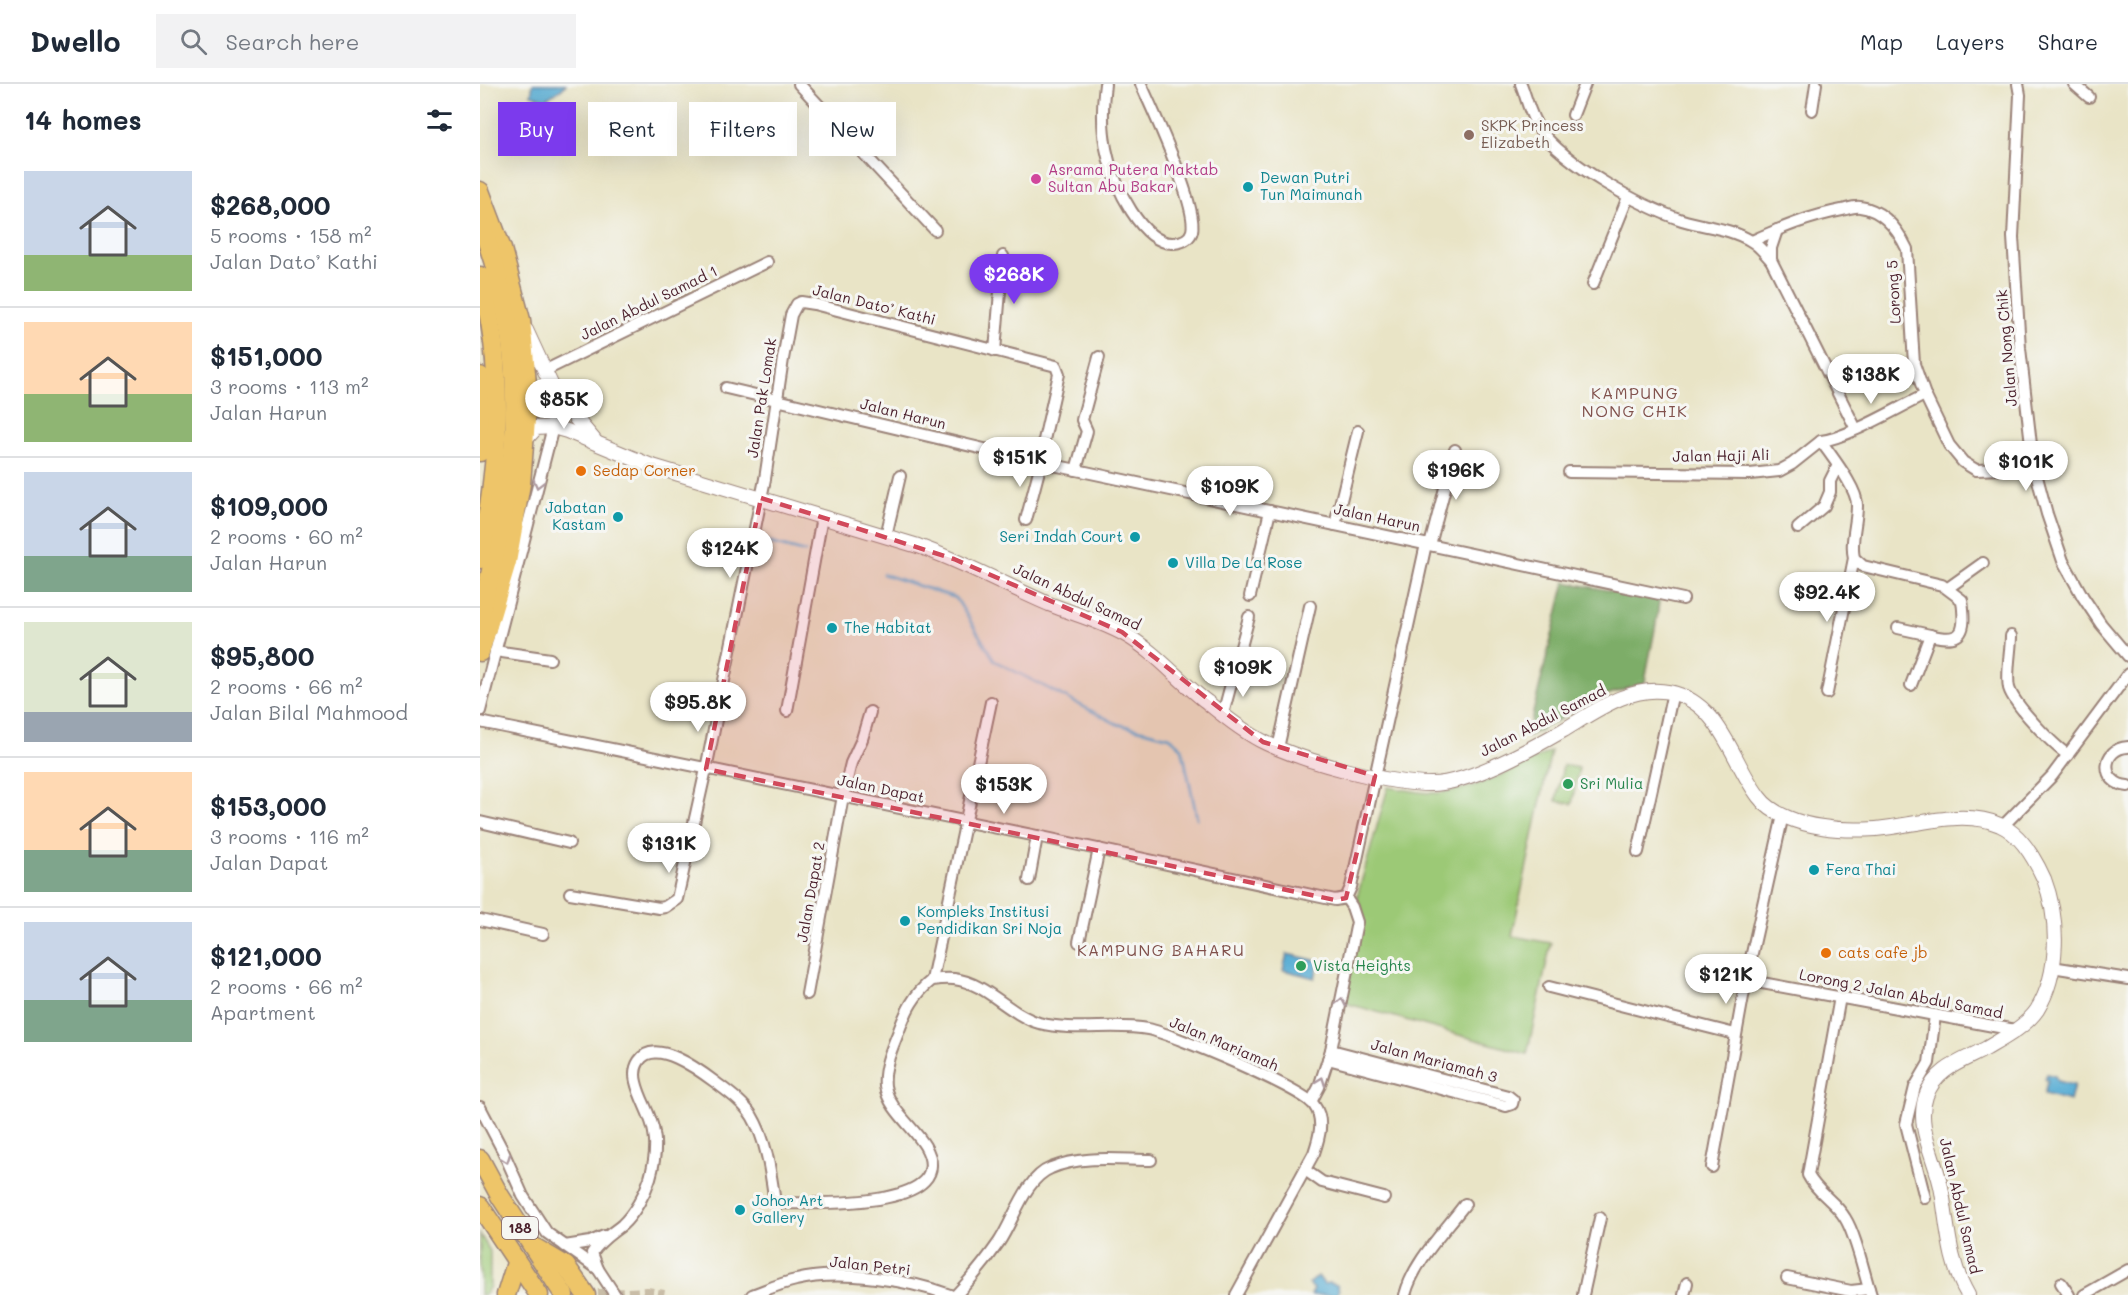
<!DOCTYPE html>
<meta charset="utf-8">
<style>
body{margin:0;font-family:Mali,sans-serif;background:#f2f2f3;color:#1f2937;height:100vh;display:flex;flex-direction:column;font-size:22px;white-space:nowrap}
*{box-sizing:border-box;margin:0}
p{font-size:20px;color:#747a83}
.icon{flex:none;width:33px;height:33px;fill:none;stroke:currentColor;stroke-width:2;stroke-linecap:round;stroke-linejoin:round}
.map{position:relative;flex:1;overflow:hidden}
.panel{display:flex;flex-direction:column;background:#fff;width:480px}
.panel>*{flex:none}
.top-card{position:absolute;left:18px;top:18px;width:570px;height:54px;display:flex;gap:12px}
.price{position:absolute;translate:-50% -51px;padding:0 14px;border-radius:21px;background:#fff;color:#222;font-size:20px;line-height:39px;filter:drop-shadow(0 2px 3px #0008)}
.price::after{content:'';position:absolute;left:50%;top:36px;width:18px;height:14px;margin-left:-9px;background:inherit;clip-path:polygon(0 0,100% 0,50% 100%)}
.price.current{background:#7c3aed;color:#fff}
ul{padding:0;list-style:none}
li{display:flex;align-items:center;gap:18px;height:150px;padding:0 24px}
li+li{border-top:2px solid #e0e1e3}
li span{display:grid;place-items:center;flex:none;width:168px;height:120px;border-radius:0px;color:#555}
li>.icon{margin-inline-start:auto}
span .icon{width:72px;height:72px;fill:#fffc;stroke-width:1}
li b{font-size:26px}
h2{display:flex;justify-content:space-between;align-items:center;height:72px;padding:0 24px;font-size:26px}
.tag{padding:0 21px;border-radius:0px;background:#fff;box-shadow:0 6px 24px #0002;font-size:21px;line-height:54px}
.tag.current{background:#7c3aed;color:#fff}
header{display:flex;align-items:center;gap:36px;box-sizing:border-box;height:84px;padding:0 30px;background:#fff;border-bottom:2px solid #e0e1e3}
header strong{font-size:28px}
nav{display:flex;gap:33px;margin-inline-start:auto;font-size:21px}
.search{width:420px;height:54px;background:#f2f2f3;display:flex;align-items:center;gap:15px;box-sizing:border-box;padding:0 21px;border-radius:0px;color:#747a83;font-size:22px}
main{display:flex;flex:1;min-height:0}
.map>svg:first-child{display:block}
.green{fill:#9cc976;stroke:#737450;stroke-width:1.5}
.forest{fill:#7dad67;stroke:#646649;stroke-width:1.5}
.water{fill:#58add4;stroke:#516680;stroke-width:1.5}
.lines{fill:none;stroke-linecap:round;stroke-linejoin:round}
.stream{stroke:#58add4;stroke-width:3}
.minor-tunnel{stroke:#c9bda7;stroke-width:10;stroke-dasharray:10 5;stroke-linecap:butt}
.minor-casing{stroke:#9a8278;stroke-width:14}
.tertiary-casing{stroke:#9a8278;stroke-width:16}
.primary-casing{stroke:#9a8278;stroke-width:21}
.trunk-casing{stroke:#9a8278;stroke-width:21}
.minor{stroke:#fff;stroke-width:10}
.tertiary{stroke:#fff;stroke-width:14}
.primary{stroke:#eec569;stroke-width:18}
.trunk{stroke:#eec569;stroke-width:18}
.oneway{stroke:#ae9aa0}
.marked{fill:#d1495b;fill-opacity:0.2;stroke:#d1495b;stroke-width:4.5;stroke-dasharray:12 8;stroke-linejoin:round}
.education-dot{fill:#8d6e63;stroke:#f6f6f2;stroke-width:2}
.hotel-dot{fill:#d1479c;stroke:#f6f6f2;stroke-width:2}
.culture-dot{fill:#0f9aa8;stroke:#f6f6f2;stroke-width:2}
.food-dot{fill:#e8710a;stroke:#f6f6f2;stroke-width:2}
.leisure-dot{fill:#2e9e5b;stroke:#f6f6f2;stroke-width:2}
.labels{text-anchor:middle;stroke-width:6;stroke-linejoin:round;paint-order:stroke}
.shield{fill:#f6f6f2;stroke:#7e6067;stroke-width:1.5}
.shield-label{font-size:14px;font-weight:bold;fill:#4a1f2b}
.education-label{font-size:15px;fill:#785e54;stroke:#f6f6f2;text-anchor:start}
.hotel-label{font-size:15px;fill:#b23c85;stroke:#f6f6f2;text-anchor:start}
.culture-label{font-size:15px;fill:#0d838f;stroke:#f6f6f2;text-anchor:start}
.street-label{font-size:15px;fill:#4a1f2b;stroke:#f6f6f2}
.food-label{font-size:15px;fill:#c56008;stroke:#f6f6f2;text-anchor:start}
.leisure-label{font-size:15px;fill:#27864d;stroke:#f6f6f2;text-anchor:start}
.neighbourhood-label{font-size:16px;letter-spacing:1.5px;fill:#81514c;stroke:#f6f6f2}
</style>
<header>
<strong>Dwello</strong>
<div class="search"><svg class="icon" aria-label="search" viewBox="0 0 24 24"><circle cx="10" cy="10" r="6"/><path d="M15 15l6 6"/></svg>Search here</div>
<nav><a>Map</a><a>Layers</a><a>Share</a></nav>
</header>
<main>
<section class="panel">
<h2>14 homes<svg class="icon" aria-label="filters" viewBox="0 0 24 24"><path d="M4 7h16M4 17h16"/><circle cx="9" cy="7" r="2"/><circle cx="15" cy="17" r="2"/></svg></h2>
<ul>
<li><span style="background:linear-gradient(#c9d6e8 70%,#8fb573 0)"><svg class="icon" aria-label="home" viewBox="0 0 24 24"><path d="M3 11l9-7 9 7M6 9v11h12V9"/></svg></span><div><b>$268,000</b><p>5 rooms · 158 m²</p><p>Jalan Dato’ Kathi</p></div></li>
<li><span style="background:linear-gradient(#ffd9b3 60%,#8fb573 0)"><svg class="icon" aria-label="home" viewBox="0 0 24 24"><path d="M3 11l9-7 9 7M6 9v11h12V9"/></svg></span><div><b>$151,000</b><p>3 rooms · 113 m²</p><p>Jalan Harun</p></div></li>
<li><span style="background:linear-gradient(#c9d6e8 70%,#7fa58c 0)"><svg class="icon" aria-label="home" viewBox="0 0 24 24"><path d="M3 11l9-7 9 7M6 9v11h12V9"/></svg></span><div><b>$109,000</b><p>2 rooms · 60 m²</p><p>Jalan Harun</p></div></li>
<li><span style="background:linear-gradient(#dfe7d0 75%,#9aa5b1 0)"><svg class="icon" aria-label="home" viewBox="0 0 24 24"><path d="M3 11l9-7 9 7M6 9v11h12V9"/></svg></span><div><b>$95,800</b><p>2 rooms · 66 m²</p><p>Jalan Bilal Mahmood</p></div></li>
<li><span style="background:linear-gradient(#ffd9b3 65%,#7fa58c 0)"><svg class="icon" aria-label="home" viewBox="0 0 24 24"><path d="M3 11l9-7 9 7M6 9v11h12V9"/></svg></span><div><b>$153,000</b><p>3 rooms · 116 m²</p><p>Jalan Dapat</p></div></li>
<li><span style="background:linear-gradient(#c9d6e8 65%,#7fa58c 0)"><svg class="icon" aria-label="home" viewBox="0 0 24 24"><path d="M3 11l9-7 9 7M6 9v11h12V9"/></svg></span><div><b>$121,000</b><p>2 rooms · 66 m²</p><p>Apartment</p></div></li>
</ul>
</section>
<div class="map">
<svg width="1648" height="1211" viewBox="0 0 1648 1211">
<rect width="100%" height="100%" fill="#f6f6f2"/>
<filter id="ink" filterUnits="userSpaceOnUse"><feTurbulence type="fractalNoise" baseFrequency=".0167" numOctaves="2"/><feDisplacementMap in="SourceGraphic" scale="12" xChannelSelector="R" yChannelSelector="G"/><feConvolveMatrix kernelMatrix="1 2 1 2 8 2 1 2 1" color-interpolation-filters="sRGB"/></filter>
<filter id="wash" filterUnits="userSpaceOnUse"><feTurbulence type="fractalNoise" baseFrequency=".008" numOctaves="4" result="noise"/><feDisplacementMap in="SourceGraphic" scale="24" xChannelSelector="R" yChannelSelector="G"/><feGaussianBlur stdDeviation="1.35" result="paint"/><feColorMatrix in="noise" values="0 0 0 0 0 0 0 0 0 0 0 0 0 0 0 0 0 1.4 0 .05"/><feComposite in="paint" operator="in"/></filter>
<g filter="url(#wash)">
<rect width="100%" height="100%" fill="#e9e4c6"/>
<g class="green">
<path d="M1071 667 1032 852 1071 859 1047 970 865 919 882 826 877 813 908 703C924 705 942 710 958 709 999 705 1035 685 1071 667Z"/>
<path d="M1083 681 1099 684 1092 720 1076 717Z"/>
<path d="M0 1150 10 1167V1202L5 1211H0Z"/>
</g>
<path class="forest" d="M1085 498 1179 516C1177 544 1169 570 1165 598L1121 613 1047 653Z"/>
<g class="water">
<path d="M53 0H86L82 5 66 15 51 11Z"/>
<path d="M807 870 839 877 835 894 803 886Z"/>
<path d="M1567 990 1575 992 1577 997 1594 1001 1590 1017 1564 1010 1568 996 1565 995Z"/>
<path d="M838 1192 844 1200 850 1199 857 1201 859 1206 857 1211H831L834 1205 829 1200Z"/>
</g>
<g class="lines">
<g class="stream">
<path d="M279 456 325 468"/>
<path d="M403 490 476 514 515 577 637 640 690 653 702 664 717 734"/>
</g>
</g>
</g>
<g filter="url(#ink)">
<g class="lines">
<path class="minor-tunnel" d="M103 1211 167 1208 184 1211"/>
<defs>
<g id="minor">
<path d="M319 0 455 146"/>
<path d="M625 0C622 23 622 50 628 73 634 100 662 161 694 159 702 158 710 155 712 147 718 122 673 27 661 0"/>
<path d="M1041 0C1047 15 1050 33 1060 46 1086 81 1160 122 1202 136 1224 143 1251 144 1271 157 1279 161 1285 170 1291 176L1376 345"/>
<path d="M1538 0 1540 11 1533 153 1540 264 1553 378 1567 430 1583 477 1603 513 1621 540 1648 572"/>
<path d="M1594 0 1609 13"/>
<path d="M1332 26 1336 0"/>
<path d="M1093 31 1105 0"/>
<path d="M1272 157C1301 144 1330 132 1362 126 1367 125 1375 122 1380 123 1404 126 1418 146 1427 165L1434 280 1445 311 1469 361 1483 378 1496 386 1522 385 1553 378"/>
<path d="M1291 176V164L1297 146"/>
<path d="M1113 200 1148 113"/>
<path d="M515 267 523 172"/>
<path d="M64 287 287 178"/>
<path d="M246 304 559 378 1203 515"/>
<path d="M1341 357C1351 372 1378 405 1377 422 1377 440 1370 457 1374 474L1383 482 1462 501 1482 516C1486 547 1484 560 1450 551L1431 601"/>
<path d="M596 386 607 347 602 336 619 273"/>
<path d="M1089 388 1270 390 1299 387 1312 380 1341 357C1368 354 1419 323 1445 311"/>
<path d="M546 436 561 379"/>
<path d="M855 441 878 347"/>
<path d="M1318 444 1344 422 1350 408V397L1357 383"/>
<path d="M406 452 420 392"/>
<path d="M950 461 975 366"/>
<path d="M1468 504 1503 479"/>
<path d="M770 512 790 427"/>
<path d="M1418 544 1450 551"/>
<path d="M1531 552C1531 566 1526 590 1529 604 1534 621 1573 661 1588 671"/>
<path d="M15 567 70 575"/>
<path d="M1347 609 1374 474"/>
<path d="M0 627 73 343 76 311"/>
<path d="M307 627 342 433"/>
<path d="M743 630 769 533"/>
<path d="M0 638 557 752 855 816 866 814"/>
<path d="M1648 663C1621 664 1620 700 1648 702"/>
<path d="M798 664 830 522"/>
<path d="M0 738 89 759"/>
<path d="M1523 742 1572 692 1648 590"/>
<path d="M1158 768 1193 608"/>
<path d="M549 796 557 752"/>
<path d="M90 809 179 824 185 823 197 815 226 685 285 395 303 275 311 231 317 220 321 218 334 220 576 282 579 290 559 378"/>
<path d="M866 814 871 803 946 460"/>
<path d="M0 836 63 850"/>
<path d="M599 858 619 765"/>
<path d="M1572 883 1648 895"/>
<path d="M452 896 511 618"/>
<path d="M1266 896 1535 946"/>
<path d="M1069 903 1255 950"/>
<path d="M327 910 363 712 371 679 382 655 390 628"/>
<path d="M1360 913 1328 1091C1337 1109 1355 1117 1365 1134 1376 1151 1384 1190 1391 1211"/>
<path d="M848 975 1026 1022 1032 1020 1033 1016 1028 1012 851 966"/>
<path d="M831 1018 839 1003 851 966 877 838 872 823 866 814"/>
<path d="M0 1023 23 1067 43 1112 67 1149 118 1185 135 1211"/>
<path d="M1232 1083 1266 896 1303 731"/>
<path d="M825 1086 842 1098 904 1114"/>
<path d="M1445 1114 1426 1040 1435 1003 1449 979 1455 931"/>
<path d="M85 1162 110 1158 124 1152"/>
<path d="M118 1185 112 1169C120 1156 131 1150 142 1141 154 1130 165 1110 170 1094 174 1080 177 1064 174 1049 172 1032 160 1016 156 998 154 990 155 983 159 977 175 953 219 986 235 998 248 1008 263 1018 272 1032 287 1057 291 1091 295 1119 327 1119 483 1128 445 1062 433 1042 409 1026 405 1002 403 984 412 964 418 949 426 927 434 910 452 896 459 895 467 894 474 895 507 899 528 930 559 939 594 948 633 939 668 945 693 950 821 1004 834 1021 845 1036 839 1054 834 1069L756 1211"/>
<path d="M1307 1194 1371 1207 1389 1205"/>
<path d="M1581 1199 1589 1211"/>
<path d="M272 1211C286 1206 301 1199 316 1196 359 1185 429 1196 470 1211"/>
<path d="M476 1211C492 1194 506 1177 519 1158 534 1136 545 1094 571 1084 601 1071 639 1076 671 1076"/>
<path d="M925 1211C934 1177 964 1148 985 1120"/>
<path d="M1103 1211 1120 1134"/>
<path d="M1204 1211 1207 1199"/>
<path d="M1604 1211 1648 1186"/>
</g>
<g id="tertiary">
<path d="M46 246 76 311 114 356"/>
<path d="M46 355 56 344 73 343 87 347 169 381 438 462C484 478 525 501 569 520 594 530 621 537 644 550 675 567 699 597 727 618 745 633 765 649 786 659 826 678 907 700 951 700 988 700 1049 666 1082 647 1114 628 1151 600 1189 608 1241 618 1251 677 1279 713 1292 731 1321 740 1342 743 1359 746 1379 746 1396 745 1434 742 1483 724 1520 741 1541 750 1555 775 1564 795 1579 834 1580 889 1557 926 1546 942 1524 954 1507 964 1483 977 1456 984 1446 1012 1435 1044 1457 1076 1462 1108 1468 1144 1469 1179 1488 1211"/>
</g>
<g id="primary">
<path d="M0 107 22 165 41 236 48 310 41 400 27 478 0 568"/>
<path d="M0 292 2 338 0 368"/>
</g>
<g id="trunk">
<path d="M0 138C21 194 34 253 35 312 37 386 17 461 0 533"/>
<path d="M0 192C26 288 19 378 0 475"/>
<path d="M0 1075 20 1112 84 1211"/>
<path d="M0 1122 59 1211"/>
<path d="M54 1163 86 1182 106 1211"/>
<path d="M26 1211 36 1179"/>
</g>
</defs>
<use href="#minor" class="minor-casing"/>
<use href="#tertiary" class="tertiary-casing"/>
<use href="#primary" class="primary-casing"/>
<use href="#trunk" class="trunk-casing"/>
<use href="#minor" class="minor"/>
<use href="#tertiary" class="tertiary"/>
<use href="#primary" class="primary"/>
<use href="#trunk" class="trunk"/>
</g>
<defs><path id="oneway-chevron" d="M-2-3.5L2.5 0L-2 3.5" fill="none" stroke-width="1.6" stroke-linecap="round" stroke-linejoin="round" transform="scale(1.5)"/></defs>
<g class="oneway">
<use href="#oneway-chevron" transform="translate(58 400) rotate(104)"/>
<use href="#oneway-chevron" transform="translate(861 918) rotate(-79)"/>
<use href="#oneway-chevron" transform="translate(841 997) rotate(-70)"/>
<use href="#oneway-chevron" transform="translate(26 1075) rotate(70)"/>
</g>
</g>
<path class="marked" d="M281 414 474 475 642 548 783 658 895 692 866 814 855 816 226 685Z"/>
<circle class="education-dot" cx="989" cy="51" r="6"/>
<circle class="hotel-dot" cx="556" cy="95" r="6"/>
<g class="culture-dot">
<circle cx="768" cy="103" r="6"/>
<circle cx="138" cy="433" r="6"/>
<circle cx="655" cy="453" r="6"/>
<circle cx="693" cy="479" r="6"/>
<circle cx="352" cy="544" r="6"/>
<circle cx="1334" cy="786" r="6"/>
<circle cx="425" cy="837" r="6"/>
<circle cx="260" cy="1126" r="6"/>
</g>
<g class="food-dot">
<circle cx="101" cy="387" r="6"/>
<circle cx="1346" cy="869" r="6"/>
</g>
<g class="leisure-dot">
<circle cx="1088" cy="700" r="6"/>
<circle cx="821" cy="882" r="6"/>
</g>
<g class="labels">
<rect class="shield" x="22" y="1133" width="36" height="22" rx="4.5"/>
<g class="shield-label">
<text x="40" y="1149">188</text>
</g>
<g class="education-label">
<text x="1001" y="47">SKPK Princess<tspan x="1001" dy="17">Elizabeth</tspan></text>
</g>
<g class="hotel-label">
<text x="568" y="91">Asrama Putera Maktab<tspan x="568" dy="17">Sultan Abu Bakar</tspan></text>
</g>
<g class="culture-label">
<text x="780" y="99">Dewan Putri<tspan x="780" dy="17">Tun Maimunah</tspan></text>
<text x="126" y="429" text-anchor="end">Jabatan<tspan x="126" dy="17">Kastam</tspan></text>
<text x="643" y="458" text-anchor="end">Seri Indah Court</text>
<text x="705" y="484">Villa De La Rose</text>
<text x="364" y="549">The Habitat</text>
<text x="1346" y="791">Fera Thai</text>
<text x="437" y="833">Kompleks Institusi<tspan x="437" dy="17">Pendidikan Sri Noja</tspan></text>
<text x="272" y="1122">Johor Art<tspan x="272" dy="17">Gallery</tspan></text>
</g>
<g class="street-label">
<text transform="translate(1414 208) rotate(-93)" y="5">Lorong 5</text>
<text transform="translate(169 219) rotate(-26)" y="5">Jalan Abdul Samad 1</text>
<text transform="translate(394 221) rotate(14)" y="5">Jalan Dato’ Kathi</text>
<text transform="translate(1527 264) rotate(-95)" y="5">Jalan Nong Chik</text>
<text transform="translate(282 314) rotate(-81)" y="5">Jalan Pak Lomak</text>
<text transform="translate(423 330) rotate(14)" y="5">Jalan Harun</text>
<text transform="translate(1241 372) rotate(-1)" y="5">Jalan Haji Ali</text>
<text transform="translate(897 434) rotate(12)" y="5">Jalan Harun</text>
<text transform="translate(597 513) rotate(25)" y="5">Jalan Abdul Samad</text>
<text transform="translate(1063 637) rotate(-27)" y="5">Jalan Abdul Samad</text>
<text transform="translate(401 705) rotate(12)" y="5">Jalan Dapat</text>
<text transform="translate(331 808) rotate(-80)" y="5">Jalan Dapat 2</text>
<text transform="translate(1421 910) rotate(11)" y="5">Lorong 2 Jalan Abdul Samad</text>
<text transform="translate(744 960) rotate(23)" y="5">Jalan Mariamah</text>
<text transform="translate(954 977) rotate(15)" y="5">Jalan Mariamah 3</text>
<text transform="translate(1480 1122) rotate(77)" y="5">Jalan Abdul Samad</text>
<text transform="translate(390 1182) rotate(6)" y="5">Jalan Petri</text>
</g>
<g class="food-label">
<text x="113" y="392">Sedap Corner</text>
<text x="1358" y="874">cats cafe jb</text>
</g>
<g class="leisure-label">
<text x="1100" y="705">Sri Mulia</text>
<text x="833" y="887">Vista Heights</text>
</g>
<g class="neighbourhood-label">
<text x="1155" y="315">KAMPUNG<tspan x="1155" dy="18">NONG CHIK</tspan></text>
<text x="681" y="872">KAMPUNG BAHARU</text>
</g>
</g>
</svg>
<b class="price current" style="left:534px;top:221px">$268K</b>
<b class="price" style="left:1391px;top:321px">$138K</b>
<b class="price" style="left:84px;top:346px">$85K</b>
<b class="price" style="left:540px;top:404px">$151K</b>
<b class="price" style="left:1546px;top:408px">$101K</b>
<b class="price" style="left:976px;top:417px">$196K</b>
<b class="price" style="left:750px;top:433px">$109K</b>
<b class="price" style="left:250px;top:495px">$124K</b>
<b class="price" style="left:1347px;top:539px">$92.4K</b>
<b class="price" style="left:763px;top:614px">$109K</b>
<b class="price" style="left:218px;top:649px">$95.8K</b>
<b class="price" style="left:524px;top:731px">$153K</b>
<b class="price" style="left:189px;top:790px">$131K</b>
<b class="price" style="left:1246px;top:921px">$121K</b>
<div class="top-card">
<a class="tag current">Buy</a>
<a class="tag">Rent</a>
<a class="tag">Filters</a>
<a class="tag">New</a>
</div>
</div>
</main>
